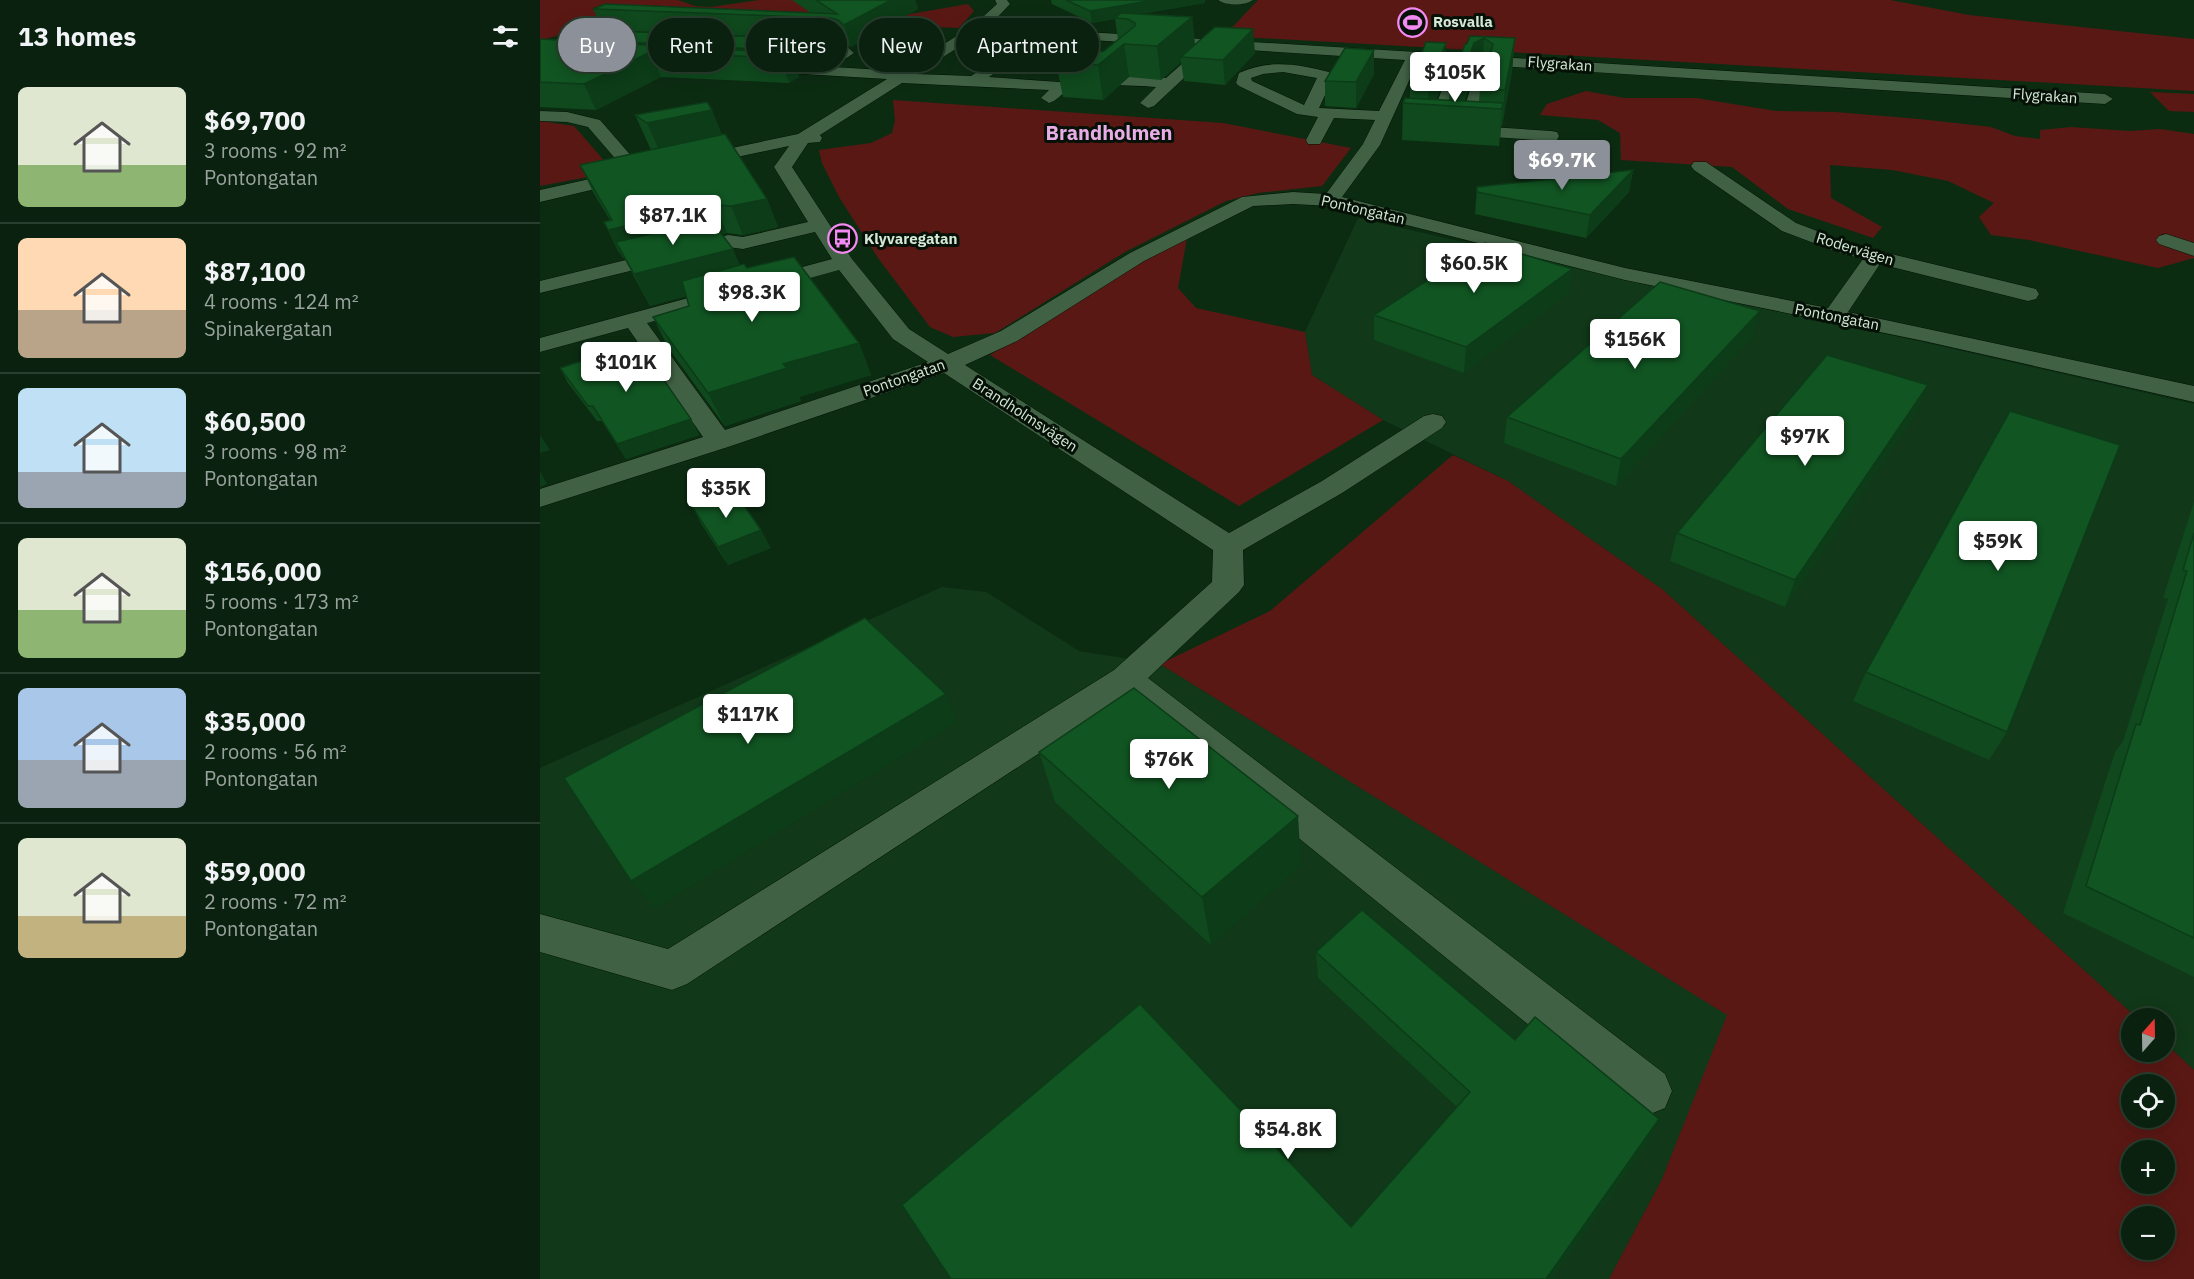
<!DOCTYPE html>
<meta charset="utf-8">
<style>
body{margin:0;font-family:"IBM Plex Sans",sans-serif;background:#172e1c;color:#f1f3f6;height:100vh;display:flex;flex-direction:column;font-size:22px;white-space:nowrap}
*{box-sizing:border-box;margin:0}
p{font-size:20px;color:#99a39e}
.icon{flex:none;width:33px;height:33px;fill:none;stroke:currentColor;stroke-width:2;stroke-linecap:round;stroke-linejoin:round}
.map{position:relative;flex:1;overflow:hidden}
.details{display:flex;flex-direction:column;background:#09210e;width:540px}
.details>*{flex:none}
.banner{position:absolute;left:18px;top:18px;width:570px;height:54px;display:flex;gap:12px}
.needle{width:39px;rotate:20deg}
.controls{position:absolute;left:1581px;top:1008px;display:grid;gap:12px}
.controls a{display:grid;place-items:center;width:54px;height:54px;border-radius:50%;background:#09210e;box-shadow:0 3px 15px #0003,0 0 0 2px #293e2e;font-size:30px}
.price{position:absolute;translate:-50% -51px;padding:0 14px;border-radius:6px;background:#fff;color:#222;font-size:20px;line-height:39px;filter:drop-shadow(0 2px 3px #0008)}
.price::after{content:'';position:absolute;left:50%;top:36px;width:18px;height:14px;margin-left:-9px;background:inherit;clip-path:polygon(0 0,100% 0,50% 100%)}
.price.selected{background:#8c9099;color:#fff}
ul{padding:0;list-style:none}
li{display:flex;align-items:center;gap:18px;height:150px;padding:0 18px}
li+li{border-top:2px solid #293e2e}
li span{display:grid;place-items:center;flex:none;width:168px;height:120px;border-radius:9px;color:#555}
li>.icon{margin-inline-start:auto}
span .icon{width:72px;height:72px;fill:#fffc;stroke-width:1}
li b{font-size:26px}
h2{display:flex;justify-content:space-between;align-items:center;height:72px;padding:0 18px;font-size:26px}
.chip{padding:0 21px;border-radius:27px;background:#09210e;box-shadow:0 3px 15px #0003,0 0 0 2px #293e2e;font-size:21px;line-height:54px}
.chip.selected{background:#8c9099;color:#fff}
main{display:flex;flex:1;min-height:0}
.map>svg:first-child{display:block}
.built{fill:#113819}
.green{fill:#5a1814;fill-rule:evenodd}
.lines{fill:none;stroke-linecap:round;stroke-linejoin:round}
.minor-casing{stroke:#001303;stroke-width:1}
.minor{fill:#406144;fill-rule:evenodd}
.wall{fill:#0f491d;fill-rule:evenodd}
.shaded-wall{fill:#0c3c18}
.building{fill:#152;stroke:#0c3c18;stroke-width:1.5}
.labels{text-anchor:middle;stroke-width:6;stroke-linejoin:round;paint-order:stroke}
.far-poi-label{font-size:15px;font-weight:bold;fill:#d5e8d7;stroke:#051106;text-anchor:start}
.far-street-label{font-size:15px;fill:#d5e8d7;stroke:#051106}
.far-district-label{font-size:20px;font-weight:bold;fill:#e8ade6;stroke:#051106}
</style>
<main>
<section class="details">
<h2>13 homes<svg class="icon" aria-label="filters" viewBox="0 0 24 24"><path d="M4 7h16M4 17h16"/><circle cx="9" cy="7" r="2"/><circle cx="15" cy="17" r="2"/></svg></h2>
<ul>
<li><span style="background:linear-gradient(#dfe7d0 65%,#8fb573 0)"><svg class="icon" aria-label="home" viewBox="0 0 24 24"><path d="M3 11l9-7 9 7M6 9v11h12V9"/></svg></span><div><b>$69,700</b><p>3 rooms · 92 m²</p><p>Pontongatan</p></div></li>
<li><span style="background:linear-gradient(#ffd9b3 60%,#b9a48a 0)"><svg class="icon" aria-label="home" viewBox="0 0 24 24"><path d="M3 11l9-7 9 7M6 9v11h12V9"/></svg></span><div><b>$87,100</b><p>4 rooms · 124 m²</p><p>Spinakergatan</p></div></li>
<li><span style="background:linear-gradient(#bfe0f5 70%,#9aa5b1 0)"><svg class="icon" aria-label="home" viewBox="0 0 24 24"><path d="M3 11l9-7 9 7M6 9v11h12V9"/></svg></span><div><b>$60,500</b><p>3 rooms · 98 m²</p><p>Pontongatan</p></div></li>
<li><span style="background:linear-gradient(#dfe7d0 60%,#8fb573 0)"><svg class="icon" aria-label="home" viewBox="0 0 24 24"><path d="M3 11l9-7 9 7M6 9v11h12V9"/></svg></span><div><b>$156,000</b><p>5 rooms · 173 m²</p><p>Pontongatan</p></div></li>
<li><span style="background:linear-gradient(#a9c7e8 60%,#9aa5b1 0)"><svg class="icon" aria-label="home" viewBox="0 0 24 24"><path d="M3 11l9-7 9 7M6 9v11h12V9"/></svg></span><div><b>$35,000</b><p>2 rooms · 56 m²</p><p>Pontongatan</p></div></li>
<li><span style="background:linear-gradient(#dfe7d0 65%,#c2b280 0)"><svg class="icon" aria-label="home" viewBox="0 0 24 24"><path d="M3 11l9-7 9 7M6 9v11h12V9"/></svg></span><div><b>$59,000</b><p>2 rooms · 72 m²</p><p>Pontongatan</p></div></li>
</ul>
</section>
<div class="map">
<svg width="1654" height="1279" viewBox="0 0 1654 1279">
<rect width="100%" height="100%" fill="#0c2c12"/>
<g class="built">
<path d="M818 218 1080 278 1378 341 1654 404V1070L1625 1043 1624 1018H1597L1122 589 968 481 843 420 772 375 765 332Z"/>
<path d="M402 587 446 592 539 651 620 664 1188 1015 1122 1179 1069 1279H0V768Z"/>
</g>
<g class="green">
<path d="M0 0H138L155 6 171 7 219 0H278L353 17 428 4 434 11 419 28 86 14 0 41Z"/>
<path d="M718 0H1350L1429 15 1654 39V91L684 36Z"/>
<path d="M1046 91 1084 98H1156L1236 111 1295 112 1379 119 1451 127 1475 136 1500 139V130L1531 127 1589 131 1620 129 1654 134V258L1618 268 1489 240 1451 235 1439 217 1454 203 1408 181 1352 170 1290 165 1291 198 1342 227 1333 238 1248 209 1192 167 1081 160 1080 133 1058 120 1000 115 1007 104Z"/>
<path d="M1610 92 1654 94V112L1629 111Z"/>
<path d="M353 100 683 123 811 148 782 186 718 193 686 201 585 252 455 333 413 337 390 327 338 258 299 197 282 163 279 150 331 143 352 133 355 121Z"/>
<path d="M0 121 34 126 74 172 0 186Z"/>
<path d="M647 238 638 288 656 308 765 332 772 375 843 420 699 506 450 355 603 261Z"/>
<path d="M913 455 968 481 1122 589 1597 1018H1592V1052H1624L1625 1043 1654 1070V1279H1069L1122 1179 1187 1015 620 664 730 611ZM1592 1084H1624V1118H1592ZM1592 1150H1624V1184H1592ZM1592 1216H1624V1250H1592Z"/>
</g>
<g class="lines">
<defs>
<g id="minor">
<path d="M455 0H467L470 4 449 26 1565 94 1573 99 1565 104 878 61 840 145 802 197 1085 268 1288 308 1323 259 1300 253 1242 231 1154 170 1151 166 1154 162H1166L1256 223 1314 245 1496 289 1499 294 1496 299 1488 301 1340 264 1308 312 1654 386V402L1384 341 1085 280 791 206 753 204 713 206 604 261 477 341 425 365 689 533 782 481 884 416 893 414 902 416 906 422 902 428 802 493 703 550 704 585 699 592 608 678 1125 1074 1132 1091 1125 1108 1108 1115 1091 1108 585 697 147 984 132 990 0 952V914L128 949 574 670 672 582 673 550 404 373 188 447 0 507V489L163 437 88 328 0 352V338L292 259 275 232 203 249 188 247 0 293V281L188 235 203 237 268 222 234 167 249 146 154 166 148 165 145 161 148 157 154 156 258 134 347 79 212 71 207 70 205 67 207 64 274 66 298 53 294 50 246 48 239 44 241 41 298 42 303 43 314 53 293 67 360 71 433 26 457 4ZM441 33 661 47 626 78 571 76 565 74 553 78 519 82 449 77 481 55 516 57 523 53 516 49 478 47 431 76 376 74ZM676 48 865 60 839 111 779 108 792 80 789 72C758 64 729 59 699 73L696 83 699 86 757 114 778 117 766 140 768 144H780L794 118 835 120 823 144 786 194 753 192 702 197 590 253 461 331 408 354 369 329 312 259 252 167 268 143 280 142 282 138 280 135 362 83 509 90 501 98 509 103C517 101 521 94 528 90 544 82 597 86 616 87L600 103 608 108 614 106ZM743 72 777 78 764 105 712 81 711 78 723 74ZM299 270 353 339 388 362 185 430 107 323Z"/>
<path d="M678 0H713C705 6 686 6 678 0Z"/>
<path d="M914 72 921 76 903 129 901 133H889L887 129 907 76Z"/>
<path d="M941 73 948 77 935 126 1011 131 1017 132 1019 136 1017 140 1011 141 910 134 908 130 910 126 919 125 934 77Z"/>
<path d="M0 111 27 112 60 120 106 173 98 179 0 202V190L86 171 48 127 27 122 0 121Z"/>
<path d="M1626 234 1654 243V256L1619 244 1616 240 1619 236Z"/>
</g>
</defs>
<use href="#minor" class="minor-casing"/>
<use href="#minor" class="minor"/>
</g>
<g class="wall">
<path d="M252 0H375L378 9 311 47 305 41 298 40 63 30 53 9 271 13Z"/>
<path d="M511 0H665V3L600 14 652 17 655 44 715 53 685 85 644 81 641 62 621 80 589 77 563 100 523 97 516 63 564 51 578 40 575 19 552 23 512 4Z"/>
<path d="M930 36 975 38 972 71 962 126H961L959 146 862 140 863 103 870 98V85L904 77 896 100H909L910 87ZM942 71 945 73 940 89 939 102 924 101 932 76Z"/>
<path d="M0 39 28 40 27 39 293 52 273 65 255 64 259 77 249 83 121 77 56 110 0 107Z"/>
<path d="M834 50V74L816 108 785 106V81Z"/>
<path d="M95 115 182 135 227 199 238 227 203 235 187 233 182 234 200 266 207 268 319 343 331 375 259 397 261 401 185 426 129 349 113 317 149 306 146 296 110 306 84 258H83L78 251 64 222 70 220 53 192 40 165 111 150Z"/>
<path d="M1093 170 1089 192 1046 238 935 214 937 187Z"/>
<path d="M1032 269 1029 293 924 373 834 340V315Z"/>
<path d="M1213 336 1076 486 964 443 967 417Z"/>
<path d="M20 368 151 419 159 435 86 459 62 421H57L28 383Z"/>
<path d="M1377 411 1245 607 1130 561 1137 533Z"/>
<path d="M1654 502V977L1523 913 1575 752 1583 741 1628 599 1623 598Z"/>
<path d="M152 506 231 548 188 565 162 525Z"/>
<path d="M1326 672 1467 732 1449 760 1313 701Z"/>
<path d="M499 752 761 865 671 945 515 802Z"/>
<path d="M776 952 975 1040 1108 1142 1012 1279H411L811 1227 917 1107 778 978Z"/>
</g>
<g class="shaded-wall">
<path d="M351 0H375L378 9 311 47 304 25Z"/>
<path d="M614 0H665V3L578 18H575V19L552 23 550 11Z"/>
<path d="M652 17 655 49 641 57V62L621 80 617 46Z"/>
<path d="M713 29 715 53 685 85 683 60Z"/>
<path d="M944 38 942 71 932 76 922 106H917L918 88 934 43Z"/>
<path d="M975 38 972 71 962 126 965 90Z"/>
<path d="M289 40 293 52 273 65 269 52Z"/>
<path d="M906 43 904 77 894 105H888L889 86Z"/>
<path d="M584 44 589 77 563 100 558 65Z"/>
<path d="M834 50V74L816 108V82Z"/>
<path d="M110 52 121 77 56 110 44 84Z"/>
<path d="M251 53 259 77 249 83 241 58Z"/>
<path d="M963 103 960 140 959 146 962 109Z"/>
<path d="M172 110 187 147 124 161 107 123Z"/>
<path d="M1093 170 1089 192 1046 238 1050 215Z"/>
<path d="M227 199 238 227 203 235 191 206Z"/>
<path d="M175 205 187 233 84 258 76 242 84 258H83L68 230Z"/>
<path d="M193 249 206 280 110 306 94 274Z"/>
<path d="M1032 269 1029 293 924 373 926 347Z"/>
<path d="M1220 311 1213 336 1076 486 1081 459Z"/>
<path d="M319 343 331 375 259 397 261 401 185 426 168 393 243 364Z"/>
<path d="M1388 385 1377 411 1245 607 1255 580Z"/>
<path d="M151 419 159 435 86 459 77 444Z"/>
<path d="M0 435 10 450 0 453Z"/>
<path d="M0 471 7 484 0 487Z"/>
<path d="M221 530 231 548 188 565 178 547Z"/>
<path d="M406 694 417 722 115 908 91 881Z"/>
<path d="M758 816 761 865 671 945 662 897Z"/>
<path d="M1119 1119 1108 1142 1012 1279H1006Z"/>
</g>
<g class="building">
<path d="M276 0H351L304 25 298 20 291 18 53 9 65 4 297 14Z"/>
<path d="M526 0H614L550 11Z"/>
<path d="M581 13 652 17 617 46 584 44 558 65 516 63 524 57 564 51 595 26V23L588 19 575 18Z"/>
<path d="M675 27 713 29 683 60 641 57Z"/>
<path d="M53 30 289 40 269 52 27 39Z"/>
<path d="M930 36 975 38 965 90 940 89 953 44 944 38 934 43 918 88 910 87 925 44H927Z"/>
<path d="M0 39 251 53 241 58 110 52 44 84 0 82Z"/>
<path d="M886 42 906 43 889 86 870 85Z"/>
<path d="M805 48 834 50 816 82 785 81Z"/>
<path d="M865 98 963 103 962 109 863 103Z"/>
<path d="M167 102 172 110 107 123 95 115Z"/>
<path d="M185 134 227 199 191 206 175 205 68 230 64 222 72 220 40 165Z"/>
<path d="M1093 170 1050 215 937 192V187Z"/>
<path d="M171 220 193 249 94 274 76 242Z"/>
<path d="M945 243 1032 269 926 347 834 315Z"/>
<path d="M254 257 319 343 243 364 247 368 168 393 113 317 149 306 142 281 204 264 207 268Z"/>
<path d="M1120 282 1220 311 1081 459 967 417Z"/>
<path d="M98 343 151 419 77 444 53 406H48L20 368Z"/>
<path d="M1287 355 1388 385 1255 580 1137 533Z"/>
<path d="M1470 411 1580 445 1467 732 1326 672Z"/>
<path d="M194 491 221 530 178 547 152 506Z"/>
<path d="M1654 533V938L1546 886 1596 724 1600 725 1647 571 1643 570Z"/>
<path d="M325 618 406 694 91 881 24 778Z"/>
<path d="M594 688 758 816 662 897 499 752Z"/>
<path d="M822 910 975 1040 995 1017 1119 1119 1006 1279H411L362 1205 600 1004 811 1227 930 1092 776 952Z"/>
</g>
<defs>
<symbol id="stadium-ring" viewBox="-11 -11 22 22"><circle r="9.5" fill="#051106" stroke="#f38af2" stroke-width="1.5"/><path d="M0-5a6.5 5 0 1 0 0 10a6.5 5 0 1 0 0-10ZM-3.5-1.8h7v3.6h-7Z" fill="#f38af2"/></symbol>
<symbol id="bus-ring" viewBox="-11 -11 22 22"><circle r="9.5" fill="#051106" stroke="#f38af2" stroke-width="1.5"/><path d="M-5-6H5V4H4V6H2V4H-2V6H-4V4H-5ZM-3.5-4V0h7V-4ZM-3.5 1.2v1.5H-2V1.2ZM2 1.2v1.5H3.5V1.2Z" fill="#f38af2"/></symbol>
</defs>
<g fill-rule="evenodd">
<use href="#stadium-ring" x="856" y="6" width="33" height="33"/>
<use href="#bus-ring" x="286" y="222" width="33" height="33"/>
</g>
<g class="labels">
<g class="far-poi-label">
<text x="893" y="27">Rosvalla</text>
<text x="324" y="244">Klyvaregatan</text>
</g>
<g class="far-street-label">
<text transform="translate(1020 64) rotate(4)" y="5">Flygrakan</text>
<text transform="translate(1505 96) rotate(4)" y="5">Flygrakan</text>
<text transform="translate(823 210) rotate(13)" y="5">Pontongatan</text>
<text transform="translate(1315 249) rotate(17)" y="5">Rodervägen</text>
<text transform="translate(1297 317) rotate(11)" y="5">Pontongatan</text>
<text transform="translate(364 378) rotate(-19)" y="5">Pontongatan</text>
<text transform="translate(485 415) rotate(33)" y="5">Brandholmsvägen</text>
</g>
<g class="far-district-label">
<text x="569" y="140">Brandholmen</text>
</g>
</g>
</svg>
<div class="controls">
<a><svg class="needle" viewBox="-14 -14 28 28"><path d="M0-13l5 13h-10z" fill="#e53935"/><path d="M0 13l5-13h-10z" fill="#99a39e"/></svg></a>
<a><svg class="icon" aria-label="locate" viewBox="0 0 24 24"><circle cx="12" cy="12" r="6"/><path d="M12 2v4M12 18v4M2 12h4M18 12h4"/></svg></a>
<a>+</a>
<a>−</a>
</div>
<b class="price" style="left:915px;top:103px">$105K</b>
<b class="price selected" style="left:1022px;top:191px">$69.7K</b>
<b class="price" style="left:133px;top:246px">$87.1K</b>
<b class="price" style="left:934px;top:294px">$60.5K</b>
<b class="price" style="left:212px;top:323px">$98.3K</b>
<b class="price" style="left:1095px;top:370px">$156K</b>
<b class="price" style="left:86px;top:393px">$101K</b>
<b class="price" style="left:1265px;top:467px">$97K</b>
<b class="price" style="left:186px;top:519px">$35K</b>
<b class="price" style="left:1458px;top:572px">$59K</b>
<b class="price" style="left:208px;top:745px">$117K</b>
<b class="price" style="left:629px;top:790px">$76K</b>
<b class="price" style="left:748px;top:1160px">$54.8K</b>
<div class="banner">
<a class="chip selected">Buy</a>
<a class="chip">Rent</a>
<a class="chip">Filters</a>
<a class="chip">New</a>
<a class="chip">Apartment</a>
</div>
</div>
</main>
